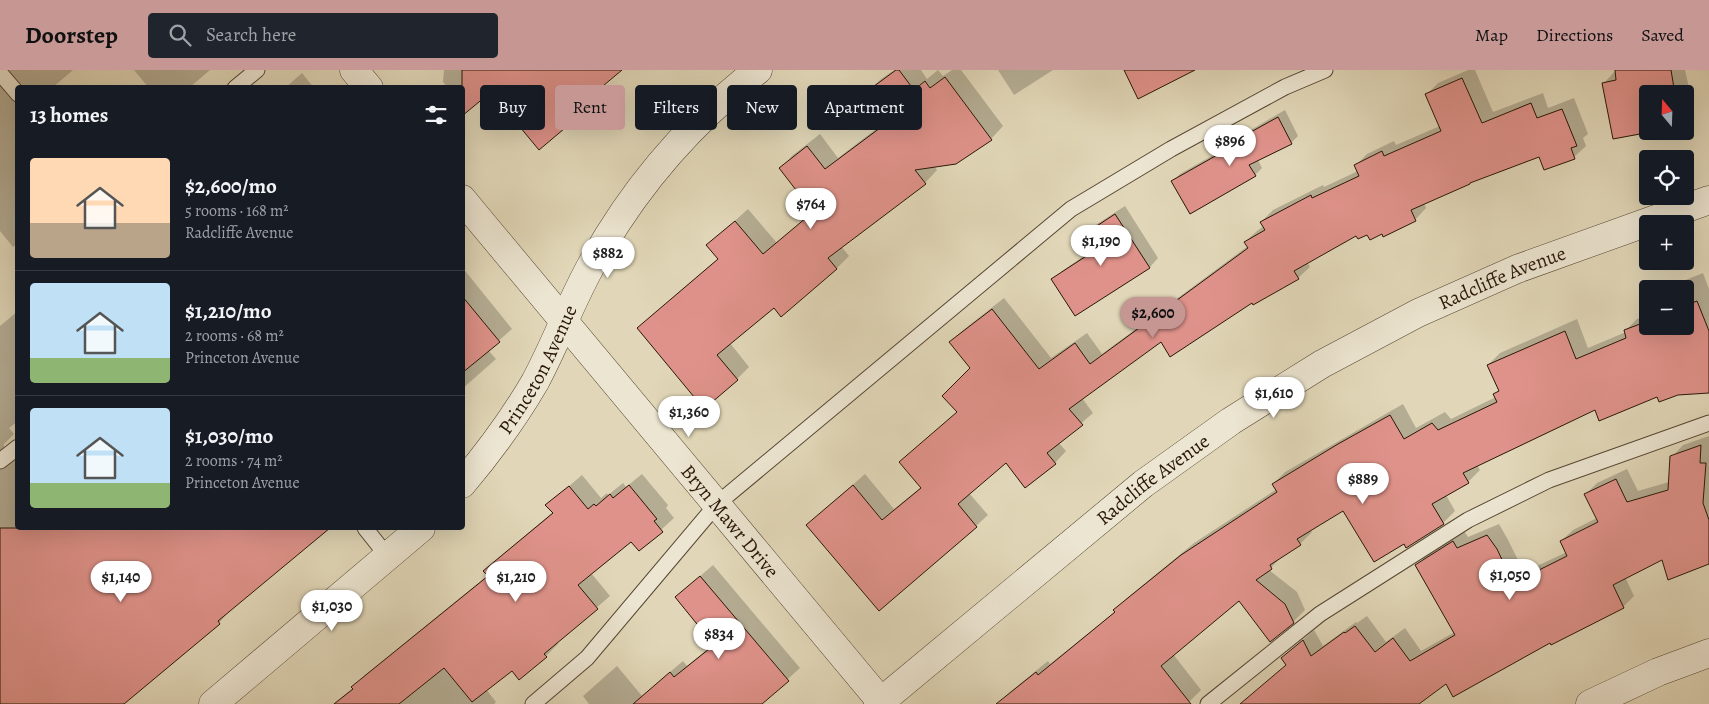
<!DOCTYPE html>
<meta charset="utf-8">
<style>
body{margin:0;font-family:Alegreya,serif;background:#20242c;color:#f1f3f6;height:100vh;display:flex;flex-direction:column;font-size:19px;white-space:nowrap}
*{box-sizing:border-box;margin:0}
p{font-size:16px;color:#9ea1a6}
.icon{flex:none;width:28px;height:28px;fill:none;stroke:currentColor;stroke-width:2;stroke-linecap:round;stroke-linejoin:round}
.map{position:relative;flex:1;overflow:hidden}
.drawer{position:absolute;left:15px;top:15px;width:450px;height:445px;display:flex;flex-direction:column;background:#171b24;border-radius:5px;box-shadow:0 5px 20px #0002}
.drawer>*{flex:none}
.hud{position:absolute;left:480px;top:15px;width:475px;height:45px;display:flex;gap:10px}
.needle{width:32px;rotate:341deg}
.tools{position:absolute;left:1639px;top:15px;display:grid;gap:10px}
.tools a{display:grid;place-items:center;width:55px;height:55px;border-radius:5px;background:#171b24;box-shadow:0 5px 20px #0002;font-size:25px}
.price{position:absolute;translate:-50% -42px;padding:0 11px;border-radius:18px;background:#fff;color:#222;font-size:16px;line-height:32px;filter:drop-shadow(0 1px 2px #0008)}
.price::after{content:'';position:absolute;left:50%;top:30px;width:15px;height:11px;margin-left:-8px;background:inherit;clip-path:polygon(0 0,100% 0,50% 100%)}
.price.selected{background:#c59692;color:#111}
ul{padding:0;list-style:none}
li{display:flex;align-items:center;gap:15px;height:125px;padding:0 15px}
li+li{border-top:1px solid #363941}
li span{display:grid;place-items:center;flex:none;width:140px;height:100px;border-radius:5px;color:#555}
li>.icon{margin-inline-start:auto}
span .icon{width:60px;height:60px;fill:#fffc;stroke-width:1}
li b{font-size:21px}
h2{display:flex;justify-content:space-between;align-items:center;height:60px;padding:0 15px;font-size:21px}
.pill{padding:0 18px;border-radius:5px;background:#171b24;box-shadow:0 5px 20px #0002;font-size:18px;line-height:45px}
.pill.selected{background:#c59692;color:#111}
header{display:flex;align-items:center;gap:30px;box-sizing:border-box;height:70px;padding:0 25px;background:#c59692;color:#111}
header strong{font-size:24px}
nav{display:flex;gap:28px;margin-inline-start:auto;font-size:18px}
.search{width:350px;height:45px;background:#20242c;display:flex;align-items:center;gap:12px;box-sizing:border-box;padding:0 18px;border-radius:5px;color:#9ea1a6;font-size:19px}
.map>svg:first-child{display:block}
.shadow{fill:#0003}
.building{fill:#df928a;stroke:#281607}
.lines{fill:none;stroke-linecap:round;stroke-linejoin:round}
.lane-casing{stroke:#564633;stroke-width:17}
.street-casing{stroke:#564633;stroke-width:29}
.lane{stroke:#ece5d1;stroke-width:15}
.street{stroke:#ece5d1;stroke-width:28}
.labels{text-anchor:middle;stroke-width:4;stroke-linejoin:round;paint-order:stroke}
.street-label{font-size:20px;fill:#281607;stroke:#ece5d1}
</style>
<header>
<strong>Doorstep</strong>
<div class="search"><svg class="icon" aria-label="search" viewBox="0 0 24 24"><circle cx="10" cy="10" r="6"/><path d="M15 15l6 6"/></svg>Search here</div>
<nav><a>Map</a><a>Directions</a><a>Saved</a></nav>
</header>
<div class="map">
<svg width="1709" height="634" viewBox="0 0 1709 634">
<rect width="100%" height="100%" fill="#e1d7b8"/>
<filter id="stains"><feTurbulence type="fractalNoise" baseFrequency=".004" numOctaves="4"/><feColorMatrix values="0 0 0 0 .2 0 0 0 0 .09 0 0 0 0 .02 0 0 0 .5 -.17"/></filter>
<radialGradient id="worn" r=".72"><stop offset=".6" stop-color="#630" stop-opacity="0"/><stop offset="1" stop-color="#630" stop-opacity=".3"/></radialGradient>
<g class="shadow">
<path d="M0 0H73L52 18H18V173L13 177 0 161Z"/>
<path d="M134 0H210L189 18H149Z"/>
<path d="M444 0H620L578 35 582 40 570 52 491 20 448 18 443 12Z"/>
<path d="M894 0H921L927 9 938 0 943 6 952 0H961L1003 56 991 69 934 96 937 100 925 113 841 176 849 186 837 198 781 245 774 236 730 273 749 297 737 309 638 258 719 188 708 175 748 139 777 173 814 141 781 98 793 85 820 64 838 88 888 50 868 22 880 10Z"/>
<path d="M998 0H1053L1014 25Z"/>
<path d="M1468 0H1475L1493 42 1543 23 1548 38 1574 28 1588 64 1583 68 1586 76 1574 87 1539 85 1472 110 1424 133 1426 138 1415 150 1382 162 1356 164 1307 192 1310 197 1298 208 1252 231 1161 270 1082 328 1093 343 1059 373 1066 381 1055 393 1006 391 969 423 988 445 976 456 807 455 865 404 894 439 921 417 901 392 958 342 971 299 951 273 962 261 1004 228 1051 288 1087 263 1102 284 1248 176 1245 172 1257 161 1264 156 1261 152 1273 140 1323 115 1324 117 1358 101 1355 96 1367 84 1394 71 1396 75 1440 56 1427 24 1438 13Z"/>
<path d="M1616 0H1685L1690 22 1685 27V24H1648L1614 68 1604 13Z"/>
<path d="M302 3 314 18H285Z"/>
<path d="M1285 40 1298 66 1291 73 1258 90 1262 98 1255 105 1173 111 1180 104 1241 69 1249 61Z"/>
<path d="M1125 136 1158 188 1150 197 1076 244 1053 210 1062 201 1094 179 1085 165 1094 156Z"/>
<path d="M462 197 512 259 488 280 496 289 462 319Z"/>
<path d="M1703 203 1709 219V322L1657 325 1596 338 1477 395 1480 400 1468 412 1446 425 1455 441 1443 453 1404 472 1343 439 1310 460 1312 462 1300 474 1283 485 1269 500 1297 522 1305 540 1293 552 1239 529 1173 584 1201 620 1188 633 1190 634H1126L1120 626 1110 634H998L1010 622 1048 591 1050 594 1116 541 1115 540 1127 528 1194 473 1277 419 1273 414 1285 402 1403 334 1416 358 1445 342 1451 349 1496 327 1495 324 1500 319 1488 295 1500 283 1577 249 1588 278 1626 262 1625 261 1637 249 1645 246 1648 242V256H1685V219H1663Z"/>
<path d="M18 241V351L9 358 14 364 4 374V384L18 387V458H329L231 539 219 553 122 634H0V256Z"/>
<path d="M1709 366V493L1663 488 1625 507 1634 526 1623 537 1550 571 1447 612 1417 634H1242L1287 594 1282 588 1314 560 1323 576 1356 552 1357 553 1367 546 1386 572 1405 558 1421 581 1455 562 1417 495 1428 484 1464 461 1468 467 1499 454 1507 468 1524 502 1567 482 1561 471 1573 460 1597 448 1586 424 1597 413 1627 399 1638 421 1669 412 1672 387 1683 375Z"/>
<path d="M642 404 668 435 666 438 674 448 639 480 631 470 591 503 610 526 557 572 558 574 546 586 512 599 486 619 496 632 494 634H333L353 618 365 605 488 505 485 501 497 489 553 442 547 435 582 405 601 428 607 423 608 425 623 413 626 417Z"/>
<path d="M713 495 800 598 760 634 755 630 749 634H589L583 626 617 596 642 626 683 591 687 596 715 573 676 527Z"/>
</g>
<g class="building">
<path d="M462 0H622L566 47 571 53 539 80 491 22 462 46Z"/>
<path d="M896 0H899L914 20 925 11 930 18 945 7 992 70 956 94 915 100 926 114 828 188 837 199 781 247 774 238 717 285 738 310 704 339 637 258 718 189 706 175 735 151 763 184 813 142 779 98 807 76 825 99 888 52 866 22Z"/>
<path d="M1124 0H1195L1138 29Z"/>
<path d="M1615 0H1671L1675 24H1648V61H1656L1613 69 1602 13 1616 10Z"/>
<path d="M1462 8 1482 53 1531 33 1537 48 1562 39 1577 76 1571 78 1575 89 1544 100 1539 87 1470 113V114L1411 140 1416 151 1383 167 1382 164 1370 170 1367 165 1358 169 1356 166 1294 201 1299 209 1253 235 1252 233 1170 287 1161 272 1069 339 1083 355 1047 383 1056 394 1025 418 1006 393 958 434 977 457 879 541 806 455 853 415 882 450 921 418 899 392 957 342 942 326 970 298 949 272 992 239 1039 299 1075 273 1090 294 1248 178 1244 172 1265 160 1260 152 1311 125 1312 128 1359 106 1354 95 1382 81 1384 86 1441 61 1425 24Z"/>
<path d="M1278 47 1292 74 1249 95 1256 106 1190 144 1171 111 1242 71 1240 68Z"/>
<path d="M1115 144 1150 198 1075 246 1051 209 1094 181 1083 165Z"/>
<path d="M462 226 500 272 462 303Z"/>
<path d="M1697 231 1709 261V323L1678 325 1659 332 1657 327 1599 351 1595 340 1463 403 1469 413 1432 434 1444 454 1406 478 1404 474 1374 492 1343 441 1297 469 1301 475 1270 495 1272 499 1256 510 1285 534 1294 553 1270 572 1239 531 1161 596 1191 634H996L1036 602 1038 605 1115 542 1113 540 1181 485 1277 422 1272 414 1338 374 1390 345 1404 369 1432 353 1438 360 1497 332 1493 324 1499 321 1487 295 1565 261 1576 289 1626 268 1624 260 1648 251V256H1685V236Z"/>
<path d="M1701 375 1700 393H1706L1703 433 1709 450V494L1668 510 1662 490 1613 515 1624 538 1551 575 1550 573 1453 627 1446 614 1419 634H1240L1286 595 1281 588 1303 570 1311 586 1344 562 1345 563 1355 556 1375 582 1393 568 1410 591 1455 565 1415 495 1453 471 1457 478 1487 465 1497 479 1513 513 1567 486 1560 471 1598 452 1584 424 1616 409 1627 432 1668 420 1670 386Z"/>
<path d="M629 415 657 449 654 451 663 462 639 481 631 472 578 515 598 539 544 584 547 587 519 610 512 601 472 632 444 598 399 634H334L353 619 351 617 488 506 483 501 553 443 545 435 569 416 588 439 594 434 596 436 610 424 613 428Z"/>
<path d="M0 458H330L218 551 220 554 124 634H0Z"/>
<path d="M700 506 789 611 762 634H633L670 602 674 607 714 575 675 527Z"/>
</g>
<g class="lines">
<defs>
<g id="lane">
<path d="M0 3 18 24"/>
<path d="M235 18 257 0"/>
<path d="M0 391 18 377"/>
<path d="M365 458 388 487"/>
<path d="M533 634 587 588 717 434 1071 139 1171 79 1285 17 1325 0"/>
<path d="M1208 634 1320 544 1468 450 1549 410 1709 353"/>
</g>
<g id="street">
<path d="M354 0 369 18"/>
<path id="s1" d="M462 129 883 634"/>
<path id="s2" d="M462 414C489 382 514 348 535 312 556 273 571 231 593 192 634 118 691 52 758 0"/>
<path d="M213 634 421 458"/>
<path id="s3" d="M878 634 1143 414 1231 351 1322 294 1418 243 1517 199 1709 130"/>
<path d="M1590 634 1658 602 1709 583"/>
</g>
</defs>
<use href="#lane" class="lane-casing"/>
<use href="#street" class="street-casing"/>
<use href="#lane" class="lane"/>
<use href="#street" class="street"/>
</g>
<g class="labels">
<g class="street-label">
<text dy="7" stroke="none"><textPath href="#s3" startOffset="760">Radcliffe Avenue</textPath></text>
<text dy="7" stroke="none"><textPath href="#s2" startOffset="138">Princeton Avenue</textPath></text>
<text dy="7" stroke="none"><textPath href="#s3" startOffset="355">Radcliffe Avenue</textPath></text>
<text dy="7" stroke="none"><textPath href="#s1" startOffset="419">Bryn Mawr Drive</textPath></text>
</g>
</g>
<rect width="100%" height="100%" filter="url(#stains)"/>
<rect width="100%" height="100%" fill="url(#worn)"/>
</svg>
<div class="tools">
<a><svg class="needle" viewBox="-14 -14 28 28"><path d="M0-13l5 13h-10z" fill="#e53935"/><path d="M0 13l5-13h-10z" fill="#9ea1a6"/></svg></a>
<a><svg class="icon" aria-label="locate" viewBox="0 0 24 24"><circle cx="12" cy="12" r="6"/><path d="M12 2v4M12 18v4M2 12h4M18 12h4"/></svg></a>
<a>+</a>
<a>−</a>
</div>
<b class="price" style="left:1230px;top:97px">$896</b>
<b class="price" style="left:811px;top:160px">$764</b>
<b class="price" style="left:1101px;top:197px">$1,190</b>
<b class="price" style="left:608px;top:209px">$882</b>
<b class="price selected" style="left:1153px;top:269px">$2,600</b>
<b class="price" style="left:1274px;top:349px">$1,610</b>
<b class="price" style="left:689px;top:368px">$1,360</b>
<b class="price" style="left:1363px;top:435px">$889</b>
<b class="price" style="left:1510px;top:531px">$1,050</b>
<b class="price" style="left:121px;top:533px">$1,140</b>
<b class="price" style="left:516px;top:533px">$1,210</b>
<b class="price" style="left:332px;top:562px">$1,030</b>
<b class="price" style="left:719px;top:590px">$834</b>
<div class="hud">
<a class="pill">Buy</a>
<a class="pill selected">Rent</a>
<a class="pill">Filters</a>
<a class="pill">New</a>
<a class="pill">Apartment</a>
</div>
<section class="drawer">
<h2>13 homes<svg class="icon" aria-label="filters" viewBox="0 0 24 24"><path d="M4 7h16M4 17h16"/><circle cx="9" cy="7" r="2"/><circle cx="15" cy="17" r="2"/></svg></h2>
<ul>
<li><span style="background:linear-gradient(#ffd9b3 65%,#b9a48a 0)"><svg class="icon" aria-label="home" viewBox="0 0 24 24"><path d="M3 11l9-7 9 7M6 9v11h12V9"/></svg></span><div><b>$2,600/mo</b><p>5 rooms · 168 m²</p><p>Radcliffe Avenue</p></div></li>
<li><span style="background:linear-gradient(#bfe0f5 75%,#8fb573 0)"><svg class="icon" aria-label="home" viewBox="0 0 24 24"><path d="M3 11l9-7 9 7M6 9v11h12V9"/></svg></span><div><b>$1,210/mo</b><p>2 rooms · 68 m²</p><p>Princeton Avenue</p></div></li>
<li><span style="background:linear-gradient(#bfe0f5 75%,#8fb573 0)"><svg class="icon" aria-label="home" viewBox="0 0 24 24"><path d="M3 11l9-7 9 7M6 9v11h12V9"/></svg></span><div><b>$1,030/mo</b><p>2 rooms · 74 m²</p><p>Princeton Avenue</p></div></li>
</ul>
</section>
</div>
